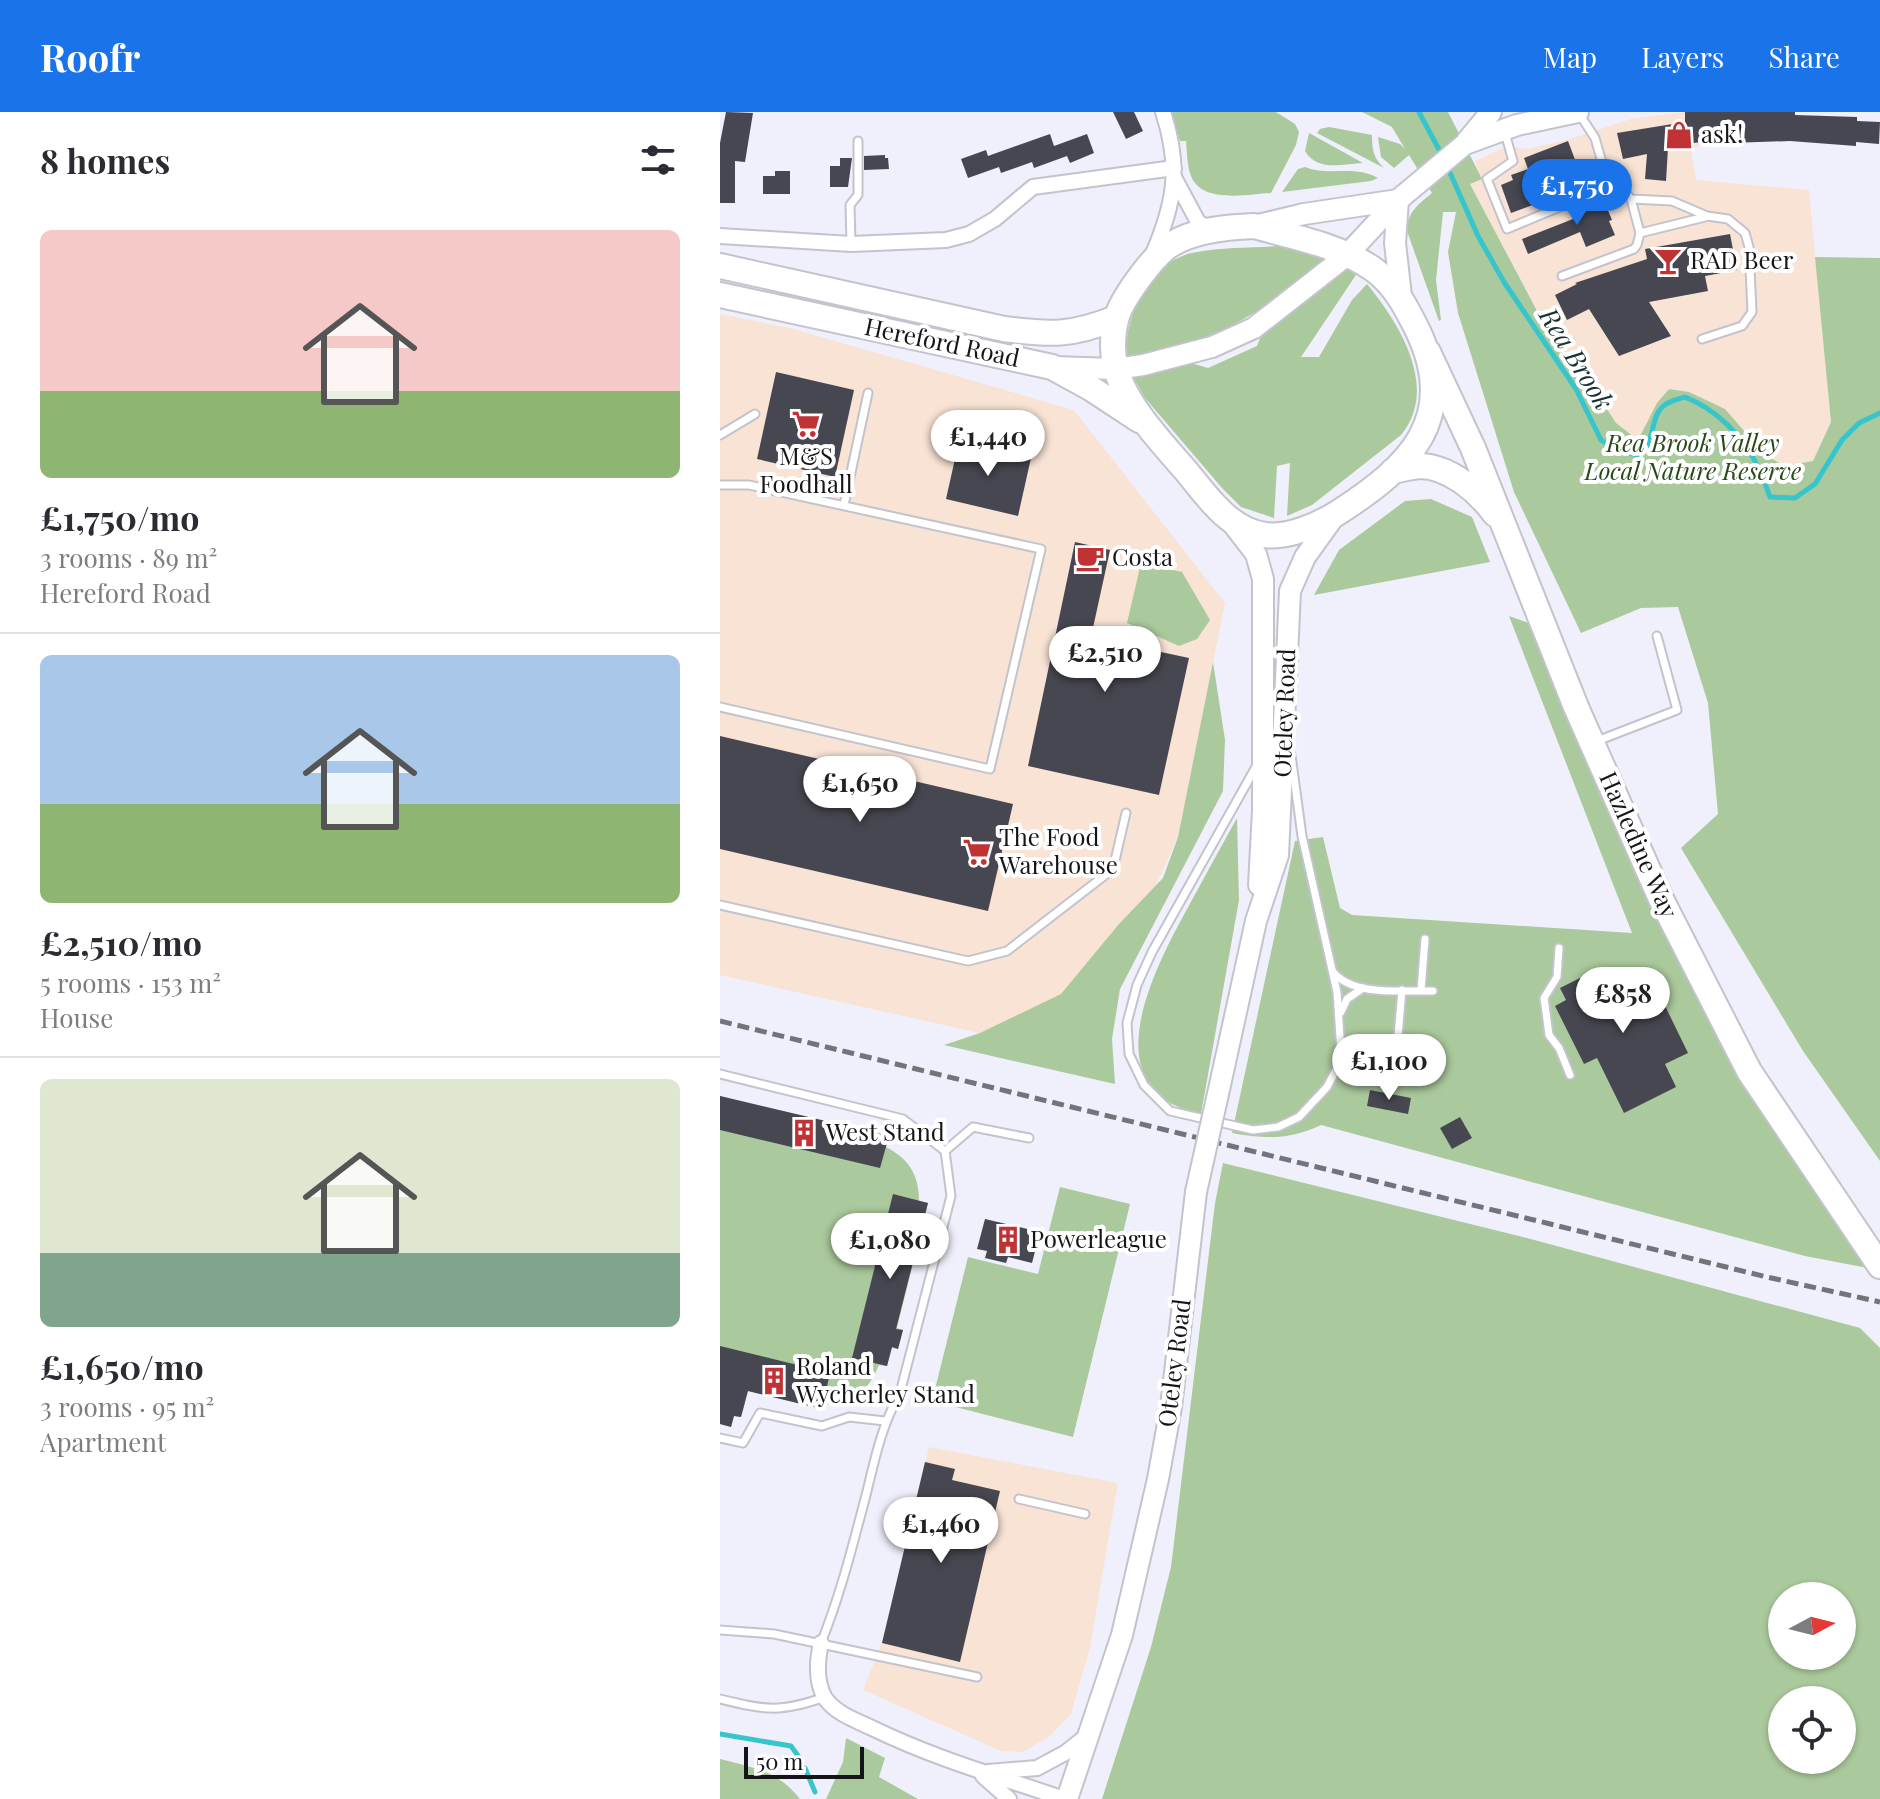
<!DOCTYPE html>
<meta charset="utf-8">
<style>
body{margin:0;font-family:"Playfair Display",serif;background:#f2f2f3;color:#2b2b33;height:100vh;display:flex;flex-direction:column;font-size:30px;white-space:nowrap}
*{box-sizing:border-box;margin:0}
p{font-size:26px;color:#7c7c81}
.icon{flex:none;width:44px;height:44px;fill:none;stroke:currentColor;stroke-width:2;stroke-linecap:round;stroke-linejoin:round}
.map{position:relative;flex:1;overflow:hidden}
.sheet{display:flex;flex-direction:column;background:#fff;width:720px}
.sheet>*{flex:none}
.needle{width:52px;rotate:83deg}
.fabs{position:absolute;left:1048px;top:1470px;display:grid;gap:16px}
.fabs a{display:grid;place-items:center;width:88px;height:88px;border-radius:50%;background:#fff;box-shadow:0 2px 6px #0004;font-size:40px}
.scale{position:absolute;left:24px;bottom:20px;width:120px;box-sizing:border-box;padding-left:8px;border:4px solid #151519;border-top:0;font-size:22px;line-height:28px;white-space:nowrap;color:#151519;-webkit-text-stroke:6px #fff;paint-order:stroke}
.price{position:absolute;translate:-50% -68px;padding:0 18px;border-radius:28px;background:#fff;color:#222;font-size:26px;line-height:52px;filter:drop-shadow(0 2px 4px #0008)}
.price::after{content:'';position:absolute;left:50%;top:48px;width:24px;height:18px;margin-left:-12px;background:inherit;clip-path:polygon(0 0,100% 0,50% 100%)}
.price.on{background:#1a73e8;color:#fff}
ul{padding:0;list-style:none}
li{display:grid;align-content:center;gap:16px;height:424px;padding:0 40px}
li+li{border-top:2px solid #e1e1e2}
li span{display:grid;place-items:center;height:248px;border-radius:12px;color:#555}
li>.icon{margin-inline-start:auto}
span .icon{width:144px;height:144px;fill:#fffc;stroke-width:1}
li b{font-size:34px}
h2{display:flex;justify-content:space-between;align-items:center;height:96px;padding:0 40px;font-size:34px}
header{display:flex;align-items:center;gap:48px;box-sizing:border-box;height:112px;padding:0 40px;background:#1a73e8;color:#fff}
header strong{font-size:38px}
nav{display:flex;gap:44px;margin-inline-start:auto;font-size:28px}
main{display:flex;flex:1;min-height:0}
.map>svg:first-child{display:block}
.commercial{fill:#f8e3d5}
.green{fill:#aac99c;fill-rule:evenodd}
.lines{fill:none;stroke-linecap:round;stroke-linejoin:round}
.stream{stroke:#36c5cc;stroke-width:5}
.building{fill:#474751}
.service-casing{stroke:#c3c3ce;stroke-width:11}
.minor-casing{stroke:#c3c3ce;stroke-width:18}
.secondary-casing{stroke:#c3c3ce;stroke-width:24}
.primary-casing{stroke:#c3c3ce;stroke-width:28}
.service{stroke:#fff;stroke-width:7}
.minor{stroke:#fff;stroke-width:14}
.secondary{stroke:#fff;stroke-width:20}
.primary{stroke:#fff;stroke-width:24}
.rail{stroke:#73737a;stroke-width:5;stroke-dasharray:12 6;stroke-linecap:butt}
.secondary-bridge-casing{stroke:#c3c3ce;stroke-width:24;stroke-linecap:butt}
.secondary-bridge{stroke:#fff;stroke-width:20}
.labels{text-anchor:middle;stroke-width:8;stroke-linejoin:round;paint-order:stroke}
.poi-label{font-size:24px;fill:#151519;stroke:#fff;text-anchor:start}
.street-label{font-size:24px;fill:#151519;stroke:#fff}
.park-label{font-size:24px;font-style:italic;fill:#284915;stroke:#fff}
.water-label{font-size:26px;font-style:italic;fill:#1a3132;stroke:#fff}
</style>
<header>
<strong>Roofr</strong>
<nav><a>Map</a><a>Layers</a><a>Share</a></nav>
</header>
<main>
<section class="sheet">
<h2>8 homes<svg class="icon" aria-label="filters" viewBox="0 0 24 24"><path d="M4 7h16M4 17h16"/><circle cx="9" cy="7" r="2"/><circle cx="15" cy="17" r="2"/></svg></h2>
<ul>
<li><span style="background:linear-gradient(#f6c9c9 65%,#8fb573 0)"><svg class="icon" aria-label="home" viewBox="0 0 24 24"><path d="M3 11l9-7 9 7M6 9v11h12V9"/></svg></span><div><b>£1,750/mo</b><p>3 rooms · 89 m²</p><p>Hereford Road</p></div></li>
<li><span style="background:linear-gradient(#a9c7e8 60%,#8fb573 0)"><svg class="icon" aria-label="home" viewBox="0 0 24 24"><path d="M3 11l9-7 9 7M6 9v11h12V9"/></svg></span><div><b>£2,510/mo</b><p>5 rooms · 153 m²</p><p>House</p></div></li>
<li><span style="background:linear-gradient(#dfe7d0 70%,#7fa58c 0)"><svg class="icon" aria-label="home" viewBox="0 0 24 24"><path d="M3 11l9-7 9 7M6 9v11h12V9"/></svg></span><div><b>£1,650/mo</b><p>3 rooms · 95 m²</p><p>Apartment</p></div></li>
</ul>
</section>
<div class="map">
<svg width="1160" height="1687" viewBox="0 0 1160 1687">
<rect width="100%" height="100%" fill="#f0f0fc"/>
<g class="commercial">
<path d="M965 0H985L987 30 971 37 976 68 1089 78 1111 310 1093 349 1065 354 1045 343 1005 297 969 280 949 277 937 291 918 329 896 311 868 268 825 214 750 71 761 67 755 49 788 34 806 37 847 28 911 7Z"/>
<path d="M0 202 70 216 354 298 505 491 458 725 358 943 0 863Z"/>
<path d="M209 1335 398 1371 370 1536 351 1602 330 1624 303 1640 281 1639 143 1578 162 1531Z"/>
</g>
<g class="green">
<path d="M451 0H556L575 12 579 20 576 33 551 81C527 82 479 93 470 61 467 51 467 39 466 29H460Z"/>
<path d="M642 0H728L762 67 750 72 825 214 868 268 896 311 918 328 937 291 949 277 969 280 1005 297 1045 343 1065 354 1093 349 1111 310 1095 145 1160 146V1049L1083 939 961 736 998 702 988 591 958 495 921 496 861 521 794 380 738 201 728 140 736 100H723L716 168 721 208 719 209 687 119C687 100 698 93 712 81L689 43 674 56 661 45 658 25 680 32 685 37 672 15Z"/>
<path d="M609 15 652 23C652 37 653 46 664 56L597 21 600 17Z"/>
<path d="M589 21 643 51C623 52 597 60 585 39Z"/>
<path d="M585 55C610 65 634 52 658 66L651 69 562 80 578 57Z"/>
<path d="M558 134 579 136 609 145C563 182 519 217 461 235 444 240 424 241 406 244 405 202 430 147 477 140 503 135 531 136 558 134Z"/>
<path d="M620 152 636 163 581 245H599L632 188 647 172C679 211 720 276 681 323L592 393 567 404 570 351 557 354 554 406 521 395 502 376 425 286 412 263 471 251 488 256 537 234 544 216Z"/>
<path d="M711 387 752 405 770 450 594 483 619 438 685 389Z"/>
<path d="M421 451 462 460 490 508 477 527 459 534 407 511Z"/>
<path d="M789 504 809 511 915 758 1148 1156 1085 1144 601 1013C570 1028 544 1027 512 1021L575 729 603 725 620 796 632 803 912 821Z"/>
<path d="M493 550 505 628 503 679 400 877 392 927 395 972 224 933 260 921 341 882 399 812 443 766 458 725Z"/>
<path d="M517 706 519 788 481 1002C366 978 438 850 472 788 487 760 502 733 517 706Z"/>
<path d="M0 984 169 1024 166 1035C189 1047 199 1063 199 1089L208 1091 177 1216 183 1218 178 1237 172 1236 167 1254 159 1253C147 1281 134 1291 103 1292L102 1297 20 1277 17 1289 25 1291 21 1305 14 1304 11 1315 0 1312Z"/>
<path d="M503 1051 807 1126 1140 1216 1160 1236V1687H382L431 1535 451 1455 495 1091ZM1062 1484H1122V1544H1062ZM1062 1588H1122V1648H1062Z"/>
<path d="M340 1075 410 1092 353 1325 212 1289 248 1145 318 1162Z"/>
<path d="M126 1626 165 1646 159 1665 198 1687H106L123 1650Z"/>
<path d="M0 1647C34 1656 57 1658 80 1687H0Z"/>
</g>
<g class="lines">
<g class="stream">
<path d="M699 0 723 45"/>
<path d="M727 54 758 124 784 170 856 277 881 328 896 338 918 343C938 328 928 304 946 292 951 289 959 287 965 285 996 297 1023 324 1038 355 1043 364 1046 375 1050 385L1075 386 1095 372 1122 328 1139 311 1160 301"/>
<path d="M0 1622 71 1634 79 1645"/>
<path d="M85 1656 95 1680"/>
</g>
</g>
<g class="building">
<path d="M6 0 33 1 25 50 15 49V91H0V31Z"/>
<path d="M393 0H414L423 19 406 27Z"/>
<path d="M965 0H1075V3L1137 5V9L1160 10 1159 32 1136 30V34L1070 29 1009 31V26L967 32 948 36 946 69 925 67 927 42 903 47 897 21 965 10Z"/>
<path d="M330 22 334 34 367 22 374 41 350 51 347 44 314 56 312 50 281 61 279 55 248 66 241 47 266 38 268 44Z"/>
<path d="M848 29 866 77 844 86 843 83 823 91V89L791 101 781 73 793 68 791 63 808 57 804 46Z"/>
<path d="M165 43V46H168L169 57 144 58V44Z"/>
<path d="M120 46H132L128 75H110V54H120Z"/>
<path d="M55 59H70V82H43V64H55Z"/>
<path d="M882 84 892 108 889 109 895 123 866 135 860 120 808 142 802 127 853 107 849 98Z"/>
<path d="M1010 122 1017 158 985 164 988 179 929 190 951 224 899 244 869 197 847 208 835 183 857 172 855 171 927 147 925 137Z"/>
<path d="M56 260 134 278 115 365 37 347Z"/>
<path d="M239 329 311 346 298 404 226 387Z"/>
<path d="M355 430 390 438 371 525 469 546 439 683 308 654Z"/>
<path d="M0 624 293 692 268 799 0 737Z"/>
<path d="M897 857 907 879 932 867 968 941 945 952 956 975 904 1001 877 946 864 952 835 894 846 888 840 876 860 866 863 874Z"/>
<path d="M650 978 691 986 688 1002 647 994Z"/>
<path d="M0 984 169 1024 160 1056 0 1018Z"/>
<path d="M740 1005 752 1026 732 1037 720 1016Z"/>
<path d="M173 1082 208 1091 176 1217 183 1218 178 1237 172 1235 167 1254 132 1246Z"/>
<path d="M265 1107 320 1120 312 1151 288 1145 286 1151 265 1146 267 1139 257 1137Z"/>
<path d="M0 1234 110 1261 102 1297 28 1279 21 1305 14 1304 11 1315 0 1312Z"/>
<path d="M205 1350 235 1357 232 1368 280 1379 240 1550 162 1531Z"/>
</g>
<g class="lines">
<defs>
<g id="service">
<path d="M860 3 875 26 883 54 911 87 952 89 987 104 1008 107 1025 121 1029 135 1032 200 1022 214 982 227"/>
<path d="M785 21 793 49 767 67 787 117 897 71"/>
<path d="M911 87 920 121 985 105"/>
<path d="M131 132 130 93 138 83V29"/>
<path d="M842 164 914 137 917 133 920 121"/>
<path d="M0 323 35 302"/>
<path d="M0 373H29L321 437 270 657 0 595"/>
<path d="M124 393 148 281"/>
<path d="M877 629 957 598 937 524"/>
<path d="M537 653 432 840 417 873 407 911 409 942 424 973 450 999 533 1018 558 1015 579 1005 607 975 616 958 621 940 617 880 582 724 571 643"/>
<path d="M0 793 248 849 287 839 393 757 406 701"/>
<path d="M839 836 837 865 824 886 829 923 839 936 850 963"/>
<path d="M613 860C634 885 683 878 713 879"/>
<path d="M701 878 705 827"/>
<path d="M621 900 627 887 643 876"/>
<path d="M0 962 183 1007 225 1039 253 1015 309 1026"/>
<path d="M668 970 678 924 682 878"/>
<path d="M0 1326 23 1331 40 1301 102 1314 129 1305 165 1309"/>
<path d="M299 1387 365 1402"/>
<path d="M0 1518 54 1522 257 1565"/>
<path d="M101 1531C120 1484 132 1436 145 1387 155 1348 160 1317 180 1281L231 1084 225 1039"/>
<path d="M0 1587C45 1598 60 1601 105 1585"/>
</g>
<g id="minor">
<path d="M455 67 478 110 491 118"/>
<path d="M0 124 131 132 226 128 249 122 275 107 313 75 454 56"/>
<path d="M433 142C455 90 461 55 443 0"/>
<path d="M101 1531C97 1549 95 1569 105 1586 115 1601 135 1608 152 1616 216 1647 277 1664 344 1687"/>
<path d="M268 1660 317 1656 345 1641 369 1622"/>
<path d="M263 1664 289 1687"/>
</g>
<g id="secondary">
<path d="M747 29 771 0"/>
<path d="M678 88 675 131 681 184"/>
<path d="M534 114 584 102 678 88"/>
<path d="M333 255 396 257 423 253 492 235 534 216 626 144 678 88 745 32 797 13 858 0"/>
<path d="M512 411 536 442 543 467V699L539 773"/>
<path d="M500 973 536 809 558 743 570 479 585 445 616 402"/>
<path d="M347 1687 402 1523 438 1367 451 1295 476 1080"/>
</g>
<g id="primary">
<path d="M534 114C574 125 618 133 653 157 675 173 686 195 698 219 739 307 690 354 619 400 599 413 568 426 545 423 510 418 488 386 467 360 443 332 405 293 396 256 392 242 392 223 396 208 400 189 434 142 452 132 475 118 507 115 534 114Z"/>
<path d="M0 154 284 217C331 223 351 224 396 206"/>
<path d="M0 183 332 255 372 277 419 308"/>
<path d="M708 240 753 336 856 595 941 787 1029 959 1160 1154"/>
<path d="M673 359C681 357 691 355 699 354 729 354 758 379 775 402"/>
</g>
</defs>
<use href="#service" class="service-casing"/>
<use href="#minor" class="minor-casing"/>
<use href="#secondary" class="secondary-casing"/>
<use href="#primary" class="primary-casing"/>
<use href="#service" class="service"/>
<use href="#minor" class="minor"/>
<use href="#secondary" class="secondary"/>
<use href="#primary" class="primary"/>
<path class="rail" d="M0 909 1047 1165 1160 1190"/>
<defs>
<path id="secondary-bridge" d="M476 1080 500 973"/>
</defs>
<use href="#secondary-bridge" class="secondary-bridge-casing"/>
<use href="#secondary-bridge" class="secondary-bridge"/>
</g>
<defs>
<symbol id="shop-bare" viewBox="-9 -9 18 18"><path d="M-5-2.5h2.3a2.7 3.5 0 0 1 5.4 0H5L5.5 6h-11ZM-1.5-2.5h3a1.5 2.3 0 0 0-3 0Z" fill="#c13235" stroke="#fff" stroke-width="2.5" paint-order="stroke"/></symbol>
<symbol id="bar-bare" viewBox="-9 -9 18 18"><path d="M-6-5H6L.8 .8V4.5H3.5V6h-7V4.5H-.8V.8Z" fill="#c13235" stroke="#fff" stroke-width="2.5" paint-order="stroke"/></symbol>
<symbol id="supermarket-bare" viewBox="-9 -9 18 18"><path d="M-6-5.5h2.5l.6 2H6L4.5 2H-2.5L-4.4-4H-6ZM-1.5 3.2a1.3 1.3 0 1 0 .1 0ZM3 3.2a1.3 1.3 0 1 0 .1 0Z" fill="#c13235" stroke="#fff" stroke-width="2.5" paint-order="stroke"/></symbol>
<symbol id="cafe-bare" viewBox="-9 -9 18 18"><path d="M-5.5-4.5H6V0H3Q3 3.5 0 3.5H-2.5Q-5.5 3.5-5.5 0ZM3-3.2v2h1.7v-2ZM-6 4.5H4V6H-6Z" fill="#c13235" stroke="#fff" stroke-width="2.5" paint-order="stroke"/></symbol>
<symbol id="building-bare" viewBox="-9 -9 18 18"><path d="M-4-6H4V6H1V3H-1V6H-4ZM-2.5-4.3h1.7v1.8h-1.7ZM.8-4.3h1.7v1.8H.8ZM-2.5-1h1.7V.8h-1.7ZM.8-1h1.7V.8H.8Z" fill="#c13235" stroke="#fff" stroke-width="2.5" paint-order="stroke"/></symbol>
</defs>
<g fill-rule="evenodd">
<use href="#shop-bare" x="939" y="3" width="40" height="40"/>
<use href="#bar-bare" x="928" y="129" width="40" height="40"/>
<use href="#supermarket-bare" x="66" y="292" width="40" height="40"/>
<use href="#cafe-bare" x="350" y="426" width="40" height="40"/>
<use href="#supermarket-bare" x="237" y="720" width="40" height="40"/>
<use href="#building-bare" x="64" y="1001" width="40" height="40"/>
<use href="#building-bare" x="268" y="1108" width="40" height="40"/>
<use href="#building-bare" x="34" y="1249" width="40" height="40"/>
</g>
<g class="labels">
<g class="poi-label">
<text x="981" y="31">ask!</text>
<text x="970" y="157">RAD Beer</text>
<text x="86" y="353" text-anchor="middle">M&amp;S<tspan x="86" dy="28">Foodhall</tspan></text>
<text x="392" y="454">Costa</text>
<text x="279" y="734">The Food<tspan x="279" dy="28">Warehouse</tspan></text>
<text x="106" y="1029">West Stand</text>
<text x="310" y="1136">Powerleague</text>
<text x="76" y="1263">Roland<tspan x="76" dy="28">Wycherley Stand</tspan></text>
</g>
<g class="street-label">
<text transform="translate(222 231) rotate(12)" y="8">Hereford Road</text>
<text transform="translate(565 601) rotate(-88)" y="8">Oteley Road</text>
<text transform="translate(918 733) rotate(66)" y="8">Hazledine Way</text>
<text transform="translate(455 1251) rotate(-83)" y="8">Oteley Road</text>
</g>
<g class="park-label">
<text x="973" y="340">Rea Brook Valley<tspan x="973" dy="28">Local Nature Reserve</tspan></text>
</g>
<g class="water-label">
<text transform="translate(856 247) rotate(58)" y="9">Rea Brook</text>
</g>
</g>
</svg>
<div class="fabs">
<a><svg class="needle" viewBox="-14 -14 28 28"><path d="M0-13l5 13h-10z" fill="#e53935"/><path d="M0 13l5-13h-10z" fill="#7c7c81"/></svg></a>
<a><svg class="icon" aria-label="locate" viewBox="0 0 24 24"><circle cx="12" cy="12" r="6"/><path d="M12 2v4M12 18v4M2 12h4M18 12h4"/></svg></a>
</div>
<div class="scale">50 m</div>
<b class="price on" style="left:857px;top:115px">£1,750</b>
<b class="price" style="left:268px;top:366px">£1,440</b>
<b class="price" style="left:385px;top:582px">£2,510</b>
<b class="price" style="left:140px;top:712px">£1,650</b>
<b class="price" style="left:903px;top:923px">£858</b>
<b class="price" style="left:669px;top:990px">£1,100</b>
<b class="price" style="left:170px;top:1169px">£1,080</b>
<b class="price" style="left:221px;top:1453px">£1,460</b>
</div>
</main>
